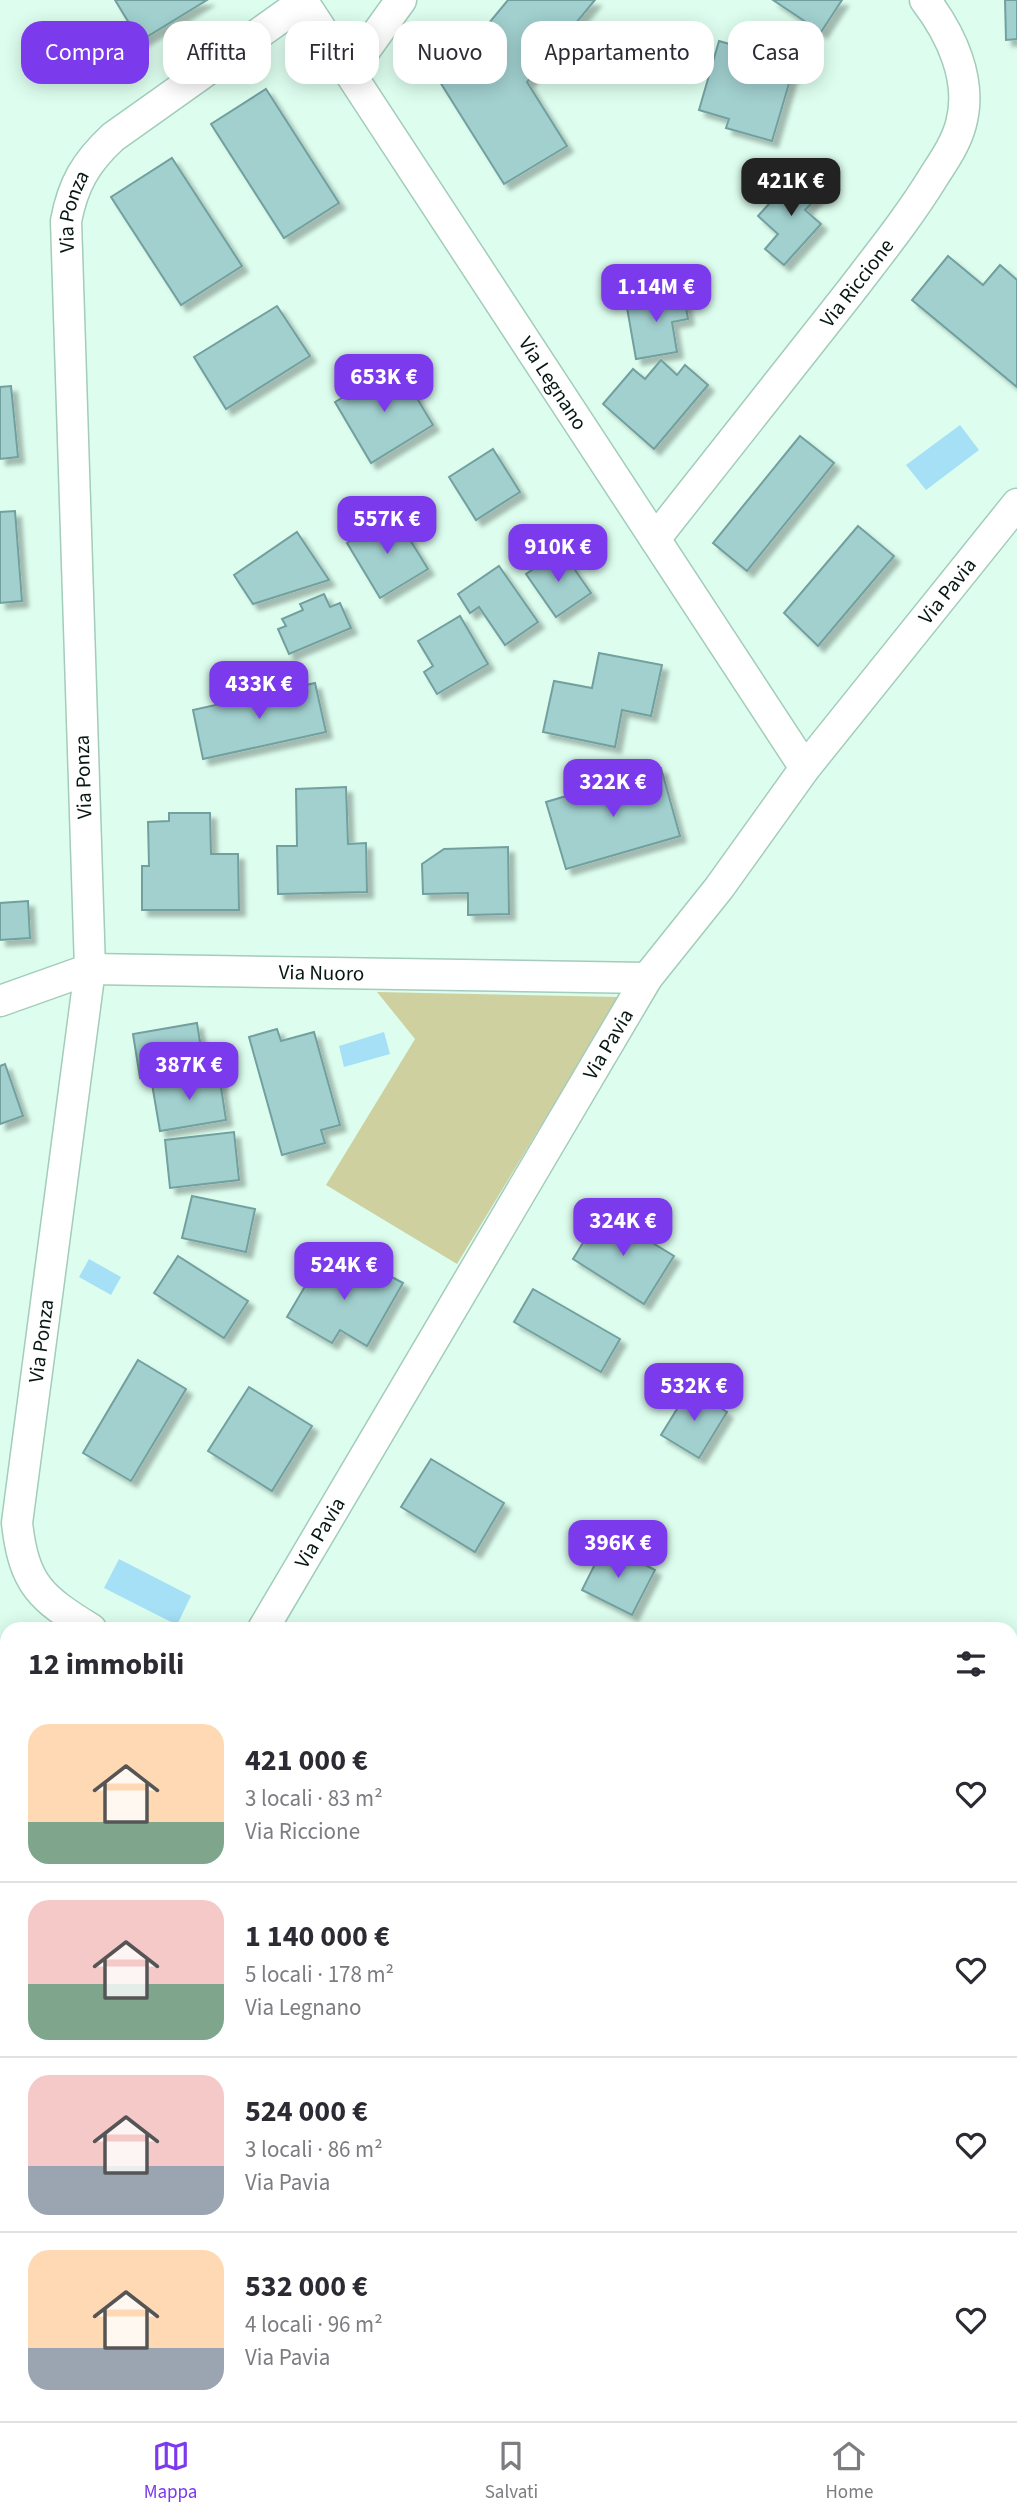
<!DOCTYPE html>
<html lang="it">
<meta charset="utf-8">
<style>
body{margin:0;font-family:"Source Sans 3",sans-serif;background:#f7f7f7;color:#2b2b33;height:100vh;display:flex;flex-direction:column;font-size:26px;white-space:nowrap}
*{box-sizing:border-box;margin:0}
p{font-size:23px;color:#7c7c81}
.icon{flex:none;width:38px;height:38px;fill:none;stroke:currentColor;stroke-width:2;stroke-linecap:round;stroke-linejoin:round}
.map{position:relative;flex:1;overflow:hidden}
.side{position:absolute;left:0px;top:1622px;width:1018px;height:800px;display:flex;flex-direction:column;background:#fff;border-radius:21px 21px 0 0;box-shadow:0 4px 18px #0003}
.side>*{flex:none}
.guide{position:absolute;left:21px;top:21px;width:976px;height:63px;display:flex;gap:14px}
.price{position:absolute;translate:-50% -60px;padding:0 16px;border-radius:14px;background:#7c3aed;color:#fff;font-size:23px;line-height:46px;filter:drop-shadow(0 2px 4px #0008)}
.price::after{content:'';position:absolute;left:50%;top:42px;width:21px;height:16px;margin-left:-10px;background:inherit;clip-path:polygon(0 0,100% 0,50% 100%)}
.price.selected{background:#222;color:#fff}
ul{padding:0;list-style:none}
li{display:flex;align-items:center;gap:21px;height:175px;padding:0 28px}
li+li{border-top:2px solid #e1e1e2}
li span{display:grid;place-items:center;flex:none;width:196px;height:140px;border-radius:21px;color:#555}
li>.icon{margin-inline-start:auto}
span .icon{width:84px;height:84px;fill:#fffc;stroke-width:1}
li b{font-size:30px}
h2{display:flex;justify-content:space-between;align-items:center;height:84px;padding:0 28px;font-size:30px}
.chip{padding:0 24px;border-radius:21px;background:#fff;box-shadow:0 4px 18px #0003;font-size:24px;line-height:63px}
.chip.selected{background:#7c3aed;color:#fff}
.menu{display:flex;justify-content:space-around;align-items:center;height:98px;border-top:2px solid #e1e1e2;background:#fff;font-size:19px;color:#7c7c81}
.menu a{display:grid;justify-items:center;gap:4px}
.menu .selected{color:#7c3aed}
.map>svg:first-child{display:block}
.green{fill:#ced19f}
.water{fill:#a5e0f6}
.building{fill:#a1d0cf;stroke:#72a09f;stroke-width:2;filter:url(#shadow)}
.lines{fill:none;stroke-linecap:round;stroke-linejoin:round}
.street-casing{stroke:#a3ccba;stroke-width:33}
.street{stroke:#fff;stroke-width:30}
.labels{text-anchor:middle;stroke-width:5;stroke-linejoin:round;paint-order:stroke}
.street-label{font-size:21px;fill:#071711;stroke:#fff}
</style>
<div class="map">
<svg width="1017" height="2421" viewBox="0 0 1017 2421">
<defs>
<filter id="shadow"><feDropShadow dx="6" dy="6" stdDeviation="2" flood-color="#0004"/></filter>
</defs>
<rect width="100%" height="100%" fill="#ddfeef"/>
<g class="green">
<path d="M377 992 619 997 457 1264 326 1185 415 1039Z"/>
<path d="M0 1739 7 1743V1919L0 1914Z"/>
<path d="M7 2089V2207L0 2209V2098Z"/>
</g>
<g class="water">
<path d="M960 425 979 450 926 490 906 465Z"/>
<path d="M384 1032 390 1054 344 1067 339 1046Z"/>
<path d="M89 1259 121 1277 111 1295 79 1277Z"/>
<path d="M119 1559 191 1596 177 1625 104 1588Z"/>
</g>
<g class="building">
<path d="M115 0H207L140 41Z"/>
<path d="M508 0H595L527 82 567 146 504 184 440 82Z"/>
<path d="M773 0H842L821 32Z"/>
<path d="M1005 0H1017V39L1006 40Z"/>
<path d="M719 41 795 63 772 141 726 128 729 119 699 110Z"/>
<path d="M266 89 339 203 284 238 211 124Z"/>
<path d="M172 158 242 266 181 305 111 197Z"/>
<path d="M798 172 821 193 805 210 821 224 784 265 765 249 778 234 758 216Z"/>
<path d="M948 256 983 285 1000 265 1017 280V387L912 300Z"/>
<path d="M683 291 688 319 672 322 677 352 636 359 626 302Z"/>
<path d="M277 306 310 356 226 409 194 357Z"/>
<path d="M661 360 677 375 685 365 708 385 654 449 603 404 633 369 645 379Z"/>
<path d="M397 365 433 425 371 463 335 402Z"/>
<path d="M11 386 18 457 0 459V387Z"/>
<path d="M800 436 834 463 747 571 713 543Z"/>
<path d="M493 449 520 492 476 520 449 477Z"/>
<path d="M15 511 22 601 0 603V512Z"/>
<path d="M394 514 428 569 380 598 347 543Z"/>
<path d="M858 526 894 556 818 646 784 613Z"/>
<path d="M297 532 329 580 253 604 234 575Z"/>
<path d="M561 550 591 593 556 617 526 574Z"/>
<path d="M499 566 538 622 505 645 479 607 470 613 458 594Z"/>
<path d="M324 594 330 607 340 603 351 628 289 654 278 629 286 626 282 619 303 610 300 604Z"/>
<path d="M460 616 488 664 437 694 424 672 433 666 418 641Z"/>
<path d="M599 653 662 665 651 716 622 710 615 747 543 732 554 681 592 688Z"/>
<path d="M315 683 326 732 203 759 193 710Z"/>
<path d="M661 768 680 836 566 869 546 802Z"/>
<path d="M346 787 348 844 366 843 367 892 278 894 277 846H297L296 789Z"/>
<path d="M169 813H210L211 854H238L239 910H142V866H149L148 822 169 821Z"/>
<path d="M508 847 509 914 468 915V893L423 894 422 864 444 849Z"/>
<path d="M28 901 30 938 0 940V903Z"/>
<path d="M197 1023 204 1068 140 1078 133 1034Z"/>
<path d="M277 1029 281 1041 314 1032 340 1125 321 1130 325 1143 282 1155 249 1037Z"/>
<path d="M5 1064 23 1116 0 1124V1066Z"/>
<path d="M219 1074 226 1120 160 1131 152 1084Z"/>
<path d="M234 1132 239 1180 170 1188 165 1140Z"/>
<path d="M192 1196 255 1209 246 1252 182 1238Z"/>
<path d="M602 1212 674 1256 644 1304 573 1259Z"/>
<path d="M324 1254 356 1273 358 1269 376 1279 381 1271 403 1283 367 1346 340 1330 332 1343 287 1317Z"/>
<path d="M178 1256 248 1301 224 1338 154 1293Z"/>
<path d="M533 1289 620 1339 601 1372 514 1322Z"/>
<path d="M138 1360 186 1389 131 1481 83 1453Z"/>
<path d="M249 1387 312 1426 272 1491 208 1451Z"/>
<path d="M690 1388 727 1412 699 1458 661 1435Z"/>
<path d="M431 1459 504 1503 475 1552 401 1507Z"/>
<path d="M605 1544 655 1570 632 1615 582 1590Z"/>
<path d="M7 2393V2415H28L30 2421H0V2395Z"/>
</g>
<g class="lines">
<defs>
<g id="street">
<path id="s1" d="M302 0 805 768"/>
<path d="M350 71 401 0"/>
<path id="s2" d="M655 539C720 457 785 374 850 292 879 254 909 217 934 176 945 159 956 143 961 124 973 80 951 34 925 0"/>
<path id="s3" d="M0 1001 90 969 647 978"/>
<path id="s4" d="M91 1629C41 1598 24 1585 17 1523L90 969 66 221C73 184 86 162 113 137L303 2"/>
<path id="s5" d="M263 1629 647 978 719 888 805 768 1017 504"/>
<path d="M0 2076 7 2065"/>
<path d="M0 2226 7 2222"/>
<path d="M298 2415 300 2421"/>
<path d="M717 2415 719 2421"/>
</g>
</defs>
<use href="#street" class="street-casing"/>
<use href="#street" class="street"/>
</g>
<g class="labels">
<g class="street-label">
<text dy="7" stroke="none"><textPath href="#s4" startOffset="1454">Via Ponza</textPath></text>
<text dy="7" stroke="none"><textPath href="#s2" startOffset="326">Via Riccione</textPath></text>
<text dy="7" stroke="none"><textPath href="#s1" startOffset="458">Via Legnano</textPath></text>
<text dy="7" stroke="none"><textPath href="#s5" startOffset="1246">Via Pavia</textPath></text>
<text transform="translate(83 777) rotate(-92)" y="7">Via Ponza</text>
<text dy="7" stroke="none"><textPath href="#s3" startOffset="327">Via Nuoro</textPath></text>
<text dy="7" stroke="none"><textPath href="#s5" startOffset="679">Via Pavia</textPath></text>
<text dy="7" stroke="none"><textPath href="#s4" startOffset="320">Via Ponza</textPath></text>
<text dy="7" stroke="none"><textPath href="#s5" startOffset="112">Via Pavia</textPath></text>
</g>
</g>
</svg>
<b class="price selected" style="left:791px;top:218px">421K €</b>
<b class="price" style="left:656px;top:324px">1.14M €</b>
<b class="price" style="left:384px;top:414px">653K €</b>
<b class="price" style="left:387px;top:556px">557K €</b>
<b class="price" style="left:558px;top:584px">910K €</b>
<b class="price" style="left:259px;top:721px">433K €</b>
<b class="price" style="left:613px;top:819px">322K €</b>
<b class="price" style="left:189px;top:1102px">387K €</b>
<b class="price" style="left:623px;top:1258px">324K €</b>
<b class="price" style="left:344px;top:1302px">524K €</b>
<b class="price" style="left:694px;top:1423px">532K €</b>
<b class="price" style="left:618px;top:1580px">396K €</b>
<div class="guide">
<a class="chip selected">Compra</a>
<a class="chip">Affitta</a>
<a class="chip">Filtri</a>
<a class="chip">Nuovo</a>
<a class="chip">Appartamento</a>
<a class="chip">Casa</a>
</div>
<section class="side">
<h2>12 immobili<svg class="icon" aria-label="filters" viewBox="0 0 24 24"><path d="M4 7h16M4 17h16"/><circle cx="9" cy="7" r="2"/><circle cx="15" cy="17" r="2"/></svg></h2>
<ul>
<li><span style="background:linear-gradient(#ffd9b3 70%,#7fa58c 0)"><svg class="icon" aria-label="home" viewBox="0 0 24 24"><path d="M3 11l9-7 9 7M6 9v11h12V9"/></svg></span><div><b>421 000 €</b><p>3 locali · 83 m²</p><p>Via Riccione</p></div><svg class="icon" aria-label="heart" viewBox="0 0 24 24"><path d="M12 20l-8-8c-3-5 5-10 8-4 3-6 11-1 8 4z"/></svg></li>
<li><span style="background:linear-gradient(#f6c9c9 60%,#7fa58c 0)"><svg class="icon" aria-label="home" viewBox="0 0 24 24"><path d="M3 11l9-7 9 7M6 9v11h12V9"/></svg></span><div><b>1 140 000 €</b><p>5 locali · 178 m²</p><p>Via Legnano</p></div><svg class="icon" aria-label="heart" viewBox="0 0 24 24"><path d="M12 20l-8-8c-3-5 5-10 8-4 3-6 11-1 8 4z"/></svg></li>
<li><span style="background:linear-gradient(#f6c9c9 65%,#9aa5b1 0)"><svg class="icon" aria-label="home" viewBox="0 0 24 24"><path d="M3 11l9-7 9 7M6 9v11h12V9"/></svg></span><div><b>524 000 €</b><p>3 locali · 86 m²</p><p>Via Pavia</p></div><svg class="icon" aria-label="heart" viewBox="0 0 24 24"><path d="M12 20l-8-8c-3-5 5-10 8-4 3-6 11-1 8 4z"/></svg></li>
<li><span style="background:linear-gradient(#ffd9b3 70%,#9aa5b1 0)"><svg class="icon" aria-label="home" viewBox="0 0 24 24"><path d="M3 11l9-7 9 7M6 9v11h12V9"/></svg></span><div><b>532 000 €</b><p>4 locali · 96 m²</p><p>Via Pavia</p></div><svg class="icon" aria-label="heart" viewBox="0 0 24 24"><path d="M12 20l-8-8c-3-5 5-10 8-4 3-6 11-1 8 4z"/></svg></li>
</ul>
</section>
</div>
<nav class="menu">
<a class="selected"><svg class="icon" aria-label="map" viewBox="0 0 24 24"><path d="M3 6l6-2 6 2 6-2v14l-6 2-6-2-6 2zM9 4v14M15 6v14"/></svg>Mappa</a>
<a><svg class="icon" aria-label="saved" viewBox="0 0 24 24"><path d="M7 4h10v16l-5-4-5 4z"/></svg>Salvati</a>
<a><svg class="icon" aria-label="home" viewBox="0 0 24 24"><path d="M3 11l9-7 9 7M6 9v11h12V9"/></svg>Home</a>
</nav>
